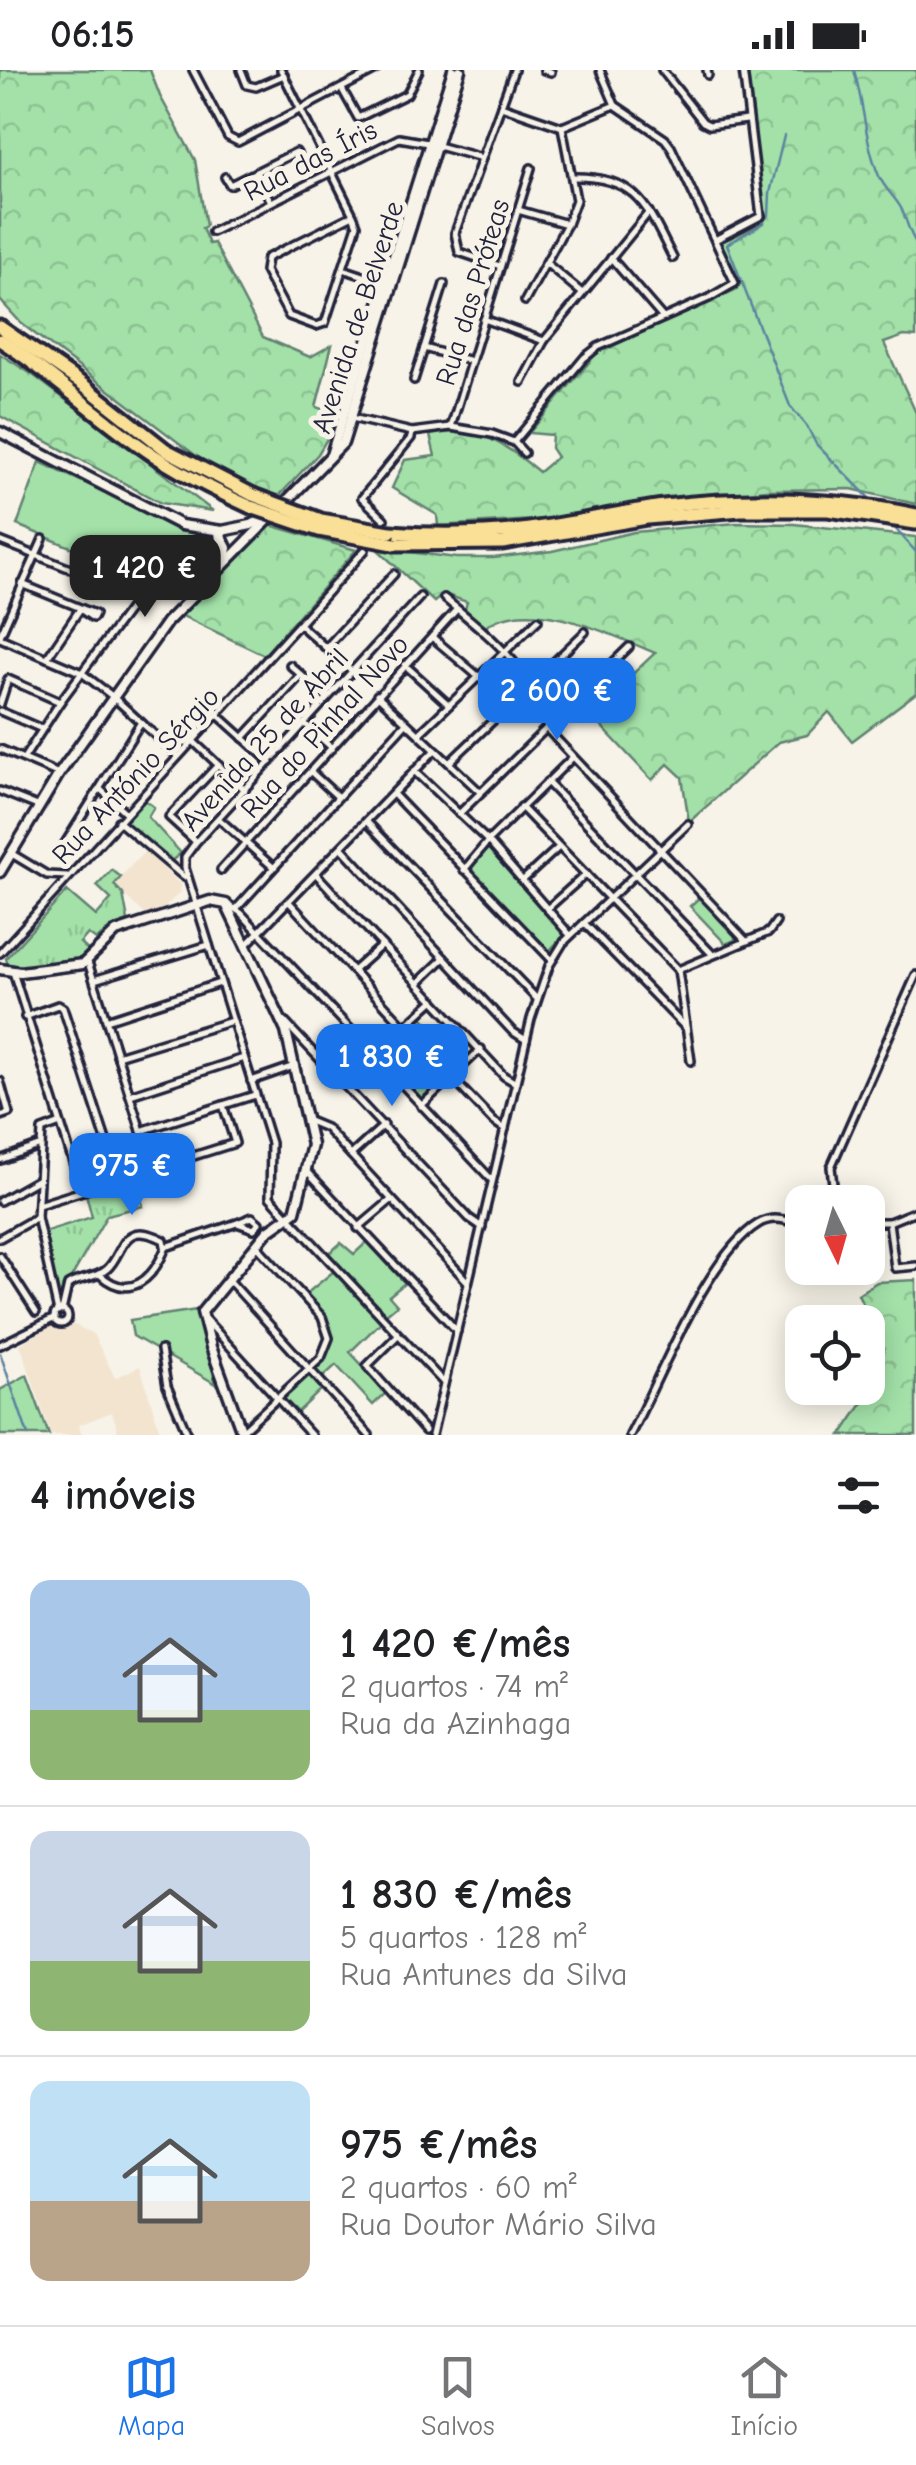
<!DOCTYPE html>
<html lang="pt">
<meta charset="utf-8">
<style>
body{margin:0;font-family:"Comic Neue",sans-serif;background:#f2f2f2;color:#202124;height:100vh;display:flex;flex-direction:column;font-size:38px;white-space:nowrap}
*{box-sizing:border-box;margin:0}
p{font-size:32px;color:#757577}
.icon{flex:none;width:55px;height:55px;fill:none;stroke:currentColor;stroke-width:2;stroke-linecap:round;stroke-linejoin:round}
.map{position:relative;height:1365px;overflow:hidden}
.side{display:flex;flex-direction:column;background:#fff;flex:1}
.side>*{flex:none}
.needle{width:65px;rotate:175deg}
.buttons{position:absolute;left:785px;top:1115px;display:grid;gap:20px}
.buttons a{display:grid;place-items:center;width:100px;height:100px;border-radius:20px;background:#fff;box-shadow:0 5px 25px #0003;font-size:50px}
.price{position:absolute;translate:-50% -85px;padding:0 22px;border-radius:20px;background:#1a73e8;color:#fff;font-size:32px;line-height:65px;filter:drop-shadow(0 2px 5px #0008)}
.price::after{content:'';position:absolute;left:50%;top:60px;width:30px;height:22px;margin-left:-15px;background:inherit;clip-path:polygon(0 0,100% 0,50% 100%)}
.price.current{background:#222;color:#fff}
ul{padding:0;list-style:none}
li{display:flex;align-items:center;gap:30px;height:250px;padding:0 30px}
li+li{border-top:2px solid #e0e0e0}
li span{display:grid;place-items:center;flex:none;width:280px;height:200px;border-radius:20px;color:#555}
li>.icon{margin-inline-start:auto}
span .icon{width:120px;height:120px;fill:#fffc;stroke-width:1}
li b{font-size:42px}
h2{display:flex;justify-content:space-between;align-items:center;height:120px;padding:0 30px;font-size:42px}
.status{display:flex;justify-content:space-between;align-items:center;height:70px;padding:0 50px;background:#fff;direction:ltr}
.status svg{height:28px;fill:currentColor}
.dock{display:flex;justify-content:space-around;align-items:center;height:140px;border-top:2px solid #e0e0e0;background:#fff;font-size:28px;color:#757577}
.dock a{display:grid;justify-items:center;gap:5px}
.dock .current{color:#1a73e8}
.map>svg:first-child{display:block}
.built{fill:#f3e4d0}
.green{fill:#a3e1a8;stroke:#628272;stroke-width:2.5}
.forest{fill:url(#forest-crowns);stroke:#628272;stroke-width:2.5}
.park{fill:url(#park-tufts);stroke:#628272;stroke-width:2.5}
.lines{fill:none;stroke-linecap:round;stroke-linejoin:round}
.stream{stroke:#5c83a0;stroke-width:2.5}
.street-casing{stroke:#22223b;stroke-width:12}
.secondary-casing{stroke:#22223b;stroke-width:15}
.highway-casing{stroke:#22223b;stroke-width:19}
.street{stroke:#f7f3e8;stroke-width:5}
.secondary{stroke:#f7f3e8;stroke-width:8}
.highway{stroke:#fadf96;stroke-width:11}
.highway-bridge-casing{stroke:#22223b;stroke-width:19;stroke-linecap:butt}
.highway-bridge{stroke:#fadf96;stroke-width:11}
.labels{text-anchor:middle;stroke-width:10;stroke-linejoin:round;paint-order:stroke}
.street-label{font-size:28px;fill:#22223b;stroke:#f7f3e8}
</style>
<div class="status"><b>06:15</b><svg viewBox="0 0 49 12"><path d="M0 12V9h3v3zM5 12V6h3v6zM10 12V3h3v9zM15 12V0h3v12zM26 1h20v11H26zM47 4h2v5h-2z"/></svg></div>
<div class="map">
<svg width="916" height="1365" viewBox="0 0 916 1365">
<defs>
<pattern id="forest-crowns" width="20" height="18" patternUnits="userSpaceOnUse" patternTransform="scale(2.5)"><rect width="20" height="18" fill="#a3e1a8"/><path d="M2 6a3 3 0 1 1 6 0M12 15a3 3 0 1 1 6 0" fill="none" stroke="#8cc192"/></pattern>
<pattern id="park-tufts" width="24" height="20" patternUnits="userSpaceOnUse" patternTransform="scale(2.5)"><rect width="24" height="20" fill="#a3e1a8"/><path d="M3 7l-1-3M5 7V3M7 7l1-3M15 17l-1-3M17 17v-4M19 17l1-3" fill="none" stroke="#8cc192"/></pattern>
</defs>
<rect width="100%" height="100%" fill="#f7f3e8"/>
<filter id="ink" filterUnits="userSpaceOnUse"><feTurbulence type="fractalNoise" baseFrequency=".01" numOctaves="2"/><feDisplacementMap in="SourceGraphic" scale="20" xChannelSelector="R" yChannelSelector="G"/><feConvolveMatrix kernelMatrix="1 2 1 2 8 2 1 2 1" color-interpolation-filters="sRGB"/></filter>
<g filter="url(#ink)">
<g class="built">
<path d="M145 781 180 814V822L159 843 148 847 113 815Z"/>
<path d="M75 1255 93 1264 115 1308 140 1296 161 1365H119L112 1342 79 1355 82 1365H51L20 1274 48 1258Z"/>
</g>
<g class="green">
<path d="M40 392 212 472 219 481 213 498 182 528H175L107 492 17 455Z"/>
<path d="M487 777 565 864 548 882 470 800Z"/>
<path d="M701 826 735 862V870L726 874 690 836Z"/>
<path d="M422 947 449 976 434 991 446 1005 421 1029 380 984Z"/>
<path d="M367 1172 405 1213 389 1226 397 1235 385 1245 328 1184 341 1173 354 1184Z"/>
<path d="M334 1201 381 1252 350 1282 387 1322 373 1335 336 1295 322 1308 314 1299C344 1268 331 1253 306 1224Z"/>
<path d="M197 1240 216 1314 133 1266 130 1250Z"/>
<path d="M308 1303 322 1319 298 1342 282 1327Z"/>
<path d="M27 1305 49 1365H0V1320Z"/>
</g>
<g class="forest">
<path d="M0 0H150L160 26 195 90 206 156 202 158 209 174 214 173 263 267 310 287 332 275 316 337 341 345 318 384 277 428 203 391 22 254 0 230Z"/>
<path d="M746 0H916V267L904 266 884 273 916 343V434L851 419 767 420 658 432 580 447 438 456 437 445 392 418 405 390 435 386 430 365C479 356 503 372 539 402L557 387 551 378 552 365 529 363 597 283 737 219 738 215 721 172 764 153V142Z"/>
<path d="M0 284 33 305 213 441 161 433 0 346Z"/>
<path d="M736 453 794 454 916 467V623L852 671 829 642 807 665 779 672 689 752 682 707 668 694 652 710 590 644 655 583C610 564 526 523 484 558L465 539 467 532 444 524 434 532 376 478 457 488H493L552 481 634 462Z"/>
<path d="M270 455 356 480 264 585 180 545Z"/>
<path d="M916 1210V1365H841L878 1310 884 1278 858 1224 877 1212Z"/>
</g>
<g class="park">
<path d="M142 728 154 737 148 747 181 783 170 792 125 754V749Z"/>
<path d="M112 800 121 807 114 815 123 824 128 851 111 857 96 870 88 864 80 873 91 883 85 889 19 899 8 896 6 888 67 821 96 846 111 829 97 816Z"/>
<path d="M135 1105 143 1136 107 1145 54 1238 40 1163 92 1147 85 1120Z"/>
</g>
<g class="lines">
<g class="stream">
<path d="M854 0C864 35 865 72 879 106 884 118 895 127 901 138 907 150 908 161 916 173"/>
<path d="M784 66 770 123 769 145 758 157 727 174 790 336 807 356 816 374 869 428"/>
<path d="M893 456 916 482"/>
<path d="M0 1283 28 1365"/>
</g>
<defs>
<g id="street">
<path d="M193 0 228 67 238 72 376 0"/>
<path d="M241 0 247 15 256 17 284 5"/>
<path d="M281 0 353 145 357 155 325 253 316 256 289 246 265 201 267 188 353 145"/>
<path d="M544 0 551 2"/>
<path d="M662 0 703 52 709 55 747 50"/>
<path d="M707 0 708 5"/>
<path d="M342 19 358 48 407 24 419 0"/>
<path d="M501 36 562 57 615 35"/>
<path d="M438 76 482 88"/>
<path d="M256 102 271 132"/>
<path d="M225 107 230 115 296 82 300 89"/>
<path d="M573 107C638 106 647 137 673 188"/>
<path d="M518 140 567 154"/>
<path d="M212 162 399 68 428 73"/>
<path d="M715 170 761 146 743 0"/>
<path d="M611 188 663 248"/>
<path d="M546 193 582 223"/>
<path d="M500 196 459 182 455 163 514 0"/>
<path d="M343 199 385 213"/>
<path d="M525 231 567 154 576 130 562 57"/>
<path d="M484 249 544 271"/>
<path d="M424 278 471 291"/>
<path d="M414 310 444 214"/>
<path d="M522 312 544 271 649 142"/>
<path d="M352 348 412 362 451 357 492 364 514 372 524 383"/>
<path d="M451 357 531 98"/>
<path d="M514 372 584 288 598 277 709 228 735 213 671 77 665 69 615 35 600 0"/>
<path d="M384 449 362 428 411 368 412 362"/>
<path d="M0 471 91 507 135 530"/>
<path d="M22 514 95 544 93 548 80 539"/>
<path d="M420 527 196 772 185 787V798L271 1073 270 1127 444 1313"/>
<path d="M444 528C486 563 537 601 547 659L745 870"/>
<path d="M0 566 43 469"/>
<path d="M432 567 479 607"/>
<path d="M0 568 82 603 112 626 178 686"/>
<path d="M326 578 394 504"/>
<path d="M47 588 80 539"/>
<path d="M290 595 327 628"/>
<path d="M405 595 449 635"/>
<path d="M352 601 299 554 365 480"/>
<path d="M377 625 480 722"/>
<path d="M0 634 8 609 60 632"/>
<path d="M0 641 42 659"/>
<path d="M218 645 270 692"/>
<path d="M304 653 332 678"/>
<path d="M420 663 538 550"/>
<path d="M243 668 301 605"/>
<path d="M193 671 245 720"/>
<path d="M0 679 59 704"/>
<path d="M24 688 60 632 147 515"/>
<path d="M450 692 585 562"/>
<path d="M414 701 488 771 570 865"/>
<path d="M311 702 338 727"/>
<path d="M547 712 712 884"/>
<path d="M100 719 126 743"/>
<path d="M0 721 40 737"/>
<path d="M393 724 552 890"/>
<path d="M521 737 678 900"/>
<path d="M459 744 629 577"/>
<path d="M219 749 273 797"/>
<path d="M118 751 184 807"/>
<path d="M367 752 537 929"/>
<path d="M195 771 169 747 218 695"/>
<path d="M64 775 141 652"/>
<path d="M342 778 512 961 526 970"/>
<path d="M12 784 47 805 67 806"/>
<path d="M221 800 457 539"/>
<path d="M464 800 488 771 573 687"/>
<path d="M317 805 504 1006 516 1013"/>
<path d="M522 811 559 777"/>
<path d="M290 833 405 957"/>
<path d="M229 835 241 843 492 1110"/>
<path d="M236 839 405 654"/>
<path d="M547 839 586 804"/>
<path d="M584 853 686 958"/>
<path d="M246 875 435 680"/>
<path d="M0 883 299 554"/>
<path d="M88 892 153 1099"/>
<path d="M678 900 769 862 776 852"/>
<path d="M678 900 691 991"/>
<path d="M353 901 382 875"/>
<path d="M13 902 82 1121"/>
<path d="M94 910 209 875"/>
<path d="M418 913 444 888"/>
<path d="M25 947 58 935 63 938 119 1110"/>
<path d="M106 950 220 913"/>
<path d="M283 950 469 1148 482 1157"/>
<path d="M374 985 434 930"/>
<path d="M117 986 232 951"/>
<path d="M451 1007 493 1051 505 1059"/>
<path d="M0 1011 9 1043 0 1046"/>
<path d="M251 1011 294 996"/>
<path d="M130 1025 244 988"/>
<path d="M421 1036 481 979"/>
<path d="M309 1051 326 1058 467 1211"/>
<path d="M141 1061 255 1025"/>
<path d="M351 1085 384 1055"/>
<path d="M0 1090 41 1075"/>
<path d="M307 1101 457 1261"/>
<path d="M0 1131 39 1109"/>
<path d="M835 1132 831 1097 916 905"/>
<path d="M38 1135 235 1073 223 1035"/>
<path d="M868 1152H889L916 1141"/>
<path d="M889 1152 895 1198 916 1196"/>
<path d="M358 1158 391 1130"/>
<path d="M0 1168 37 1147"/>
<path d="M0 1186 36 1242"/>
<path d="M99 1204C130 1232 153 1209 166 1177L237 1153 254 1159 259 1153 252 1147 237 1153"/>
<path d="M228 1209 369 1365"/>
<circle cx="61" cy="1247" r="7"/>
<path d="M62 1241 68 1215C80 1207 96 1209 107 1199 125 1183 120 1148 164 1170L165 1176"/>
<path d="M58 1242 37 1147 42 1060 58 1054"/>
<path d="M205 1249 311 1365"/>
<path d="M398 1265 367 1296 425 1361"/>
<path d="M0 1275 55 1248"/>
<path d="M161 1280 167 1316 188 1365"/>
<path d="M242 1361 321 1288 329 1268 322 1247 256 1175"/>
<path d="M432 1365 531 949 549 896 563 873 688 754"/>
<path d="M630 1365C658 1312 708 1184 758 1154 773 1145 788 1150 802 1156"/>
</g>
<g id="secondary">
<path d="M0 362 181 455 222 461 251 455 275 443 343 373 460 0"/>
<path d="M331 385 453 0"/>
<path d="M219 461 227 478 224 494"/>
<path d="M215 499 221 483 219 461"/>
<path d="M0 802 59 704 167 552 272 446"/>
<path d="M0 899 20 902 83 894 116 862 210 831 226 834 286 961 312 1075 295 1142 268 1161 202 1242 211 1277 243 1365"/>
</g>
<g id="highway">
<path d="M0 257 81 313 166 380 253 425"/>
<path d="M0 270C53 304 97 347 149 382 181 404 216 421 251 437"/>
<path d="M390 462C444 466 497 465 550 456 588 450 626 441 664 436 749 426 832 427 916 445"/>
<path d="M394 474 503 473 647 448 741 440H828L916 453"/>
</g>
</defs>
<use href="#street" class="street-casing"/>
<use href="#secondary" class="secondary-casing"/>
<use href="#highway" class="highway-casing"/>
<use href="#street" class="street"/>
<use href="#secondary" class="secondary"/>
<use href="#highway" class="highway"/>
<defs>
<g id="highway-bridge">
<path d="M253 425 321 450 390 462"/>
<path d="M251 437 319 460 394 474"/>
</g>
</defs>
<use href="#highway-bridge" class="highway-bridge-casing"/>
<use href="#highway-bridge" class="highway-bridge"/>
</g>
</g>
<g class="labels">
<g class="street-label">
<text transform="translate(310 90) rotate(-27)" y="10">Rua das Íris</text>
<text transform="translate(472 222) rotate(-73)" y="10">Rua das Próteas</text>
<text transform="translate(357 247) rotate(-72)" y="10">Avenida de Belverde</text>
<text transform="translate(324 656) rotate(-48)" y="10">Rua do Pinhal Novo</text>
<text transform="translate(264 669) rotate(-48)" y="10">Avenida 25 de Abril</text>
<text transform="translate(135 705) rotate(-47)" y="10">Rua António Sérgio</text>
</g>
</g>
</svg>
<div class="buttons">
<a><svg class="needle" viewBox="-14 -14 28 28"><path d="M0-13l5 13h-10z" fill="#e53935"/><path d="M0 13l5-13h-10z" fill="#757577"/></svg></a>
<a><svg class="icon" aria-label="locate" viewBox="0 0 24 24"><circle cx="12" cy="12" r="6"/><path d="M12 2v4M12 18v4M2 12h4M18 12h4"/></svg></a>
</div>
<b class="price current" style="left:145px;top:550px">1 420 €</b>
<b class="price" style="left:557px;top:673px">2 600 €</b>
<b class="price" style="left:392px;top:1039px">1 830 €</b>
<b class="price" style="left:132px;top:1148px">975 €</b>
</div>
<section class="side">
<h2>4 imóveis<svg class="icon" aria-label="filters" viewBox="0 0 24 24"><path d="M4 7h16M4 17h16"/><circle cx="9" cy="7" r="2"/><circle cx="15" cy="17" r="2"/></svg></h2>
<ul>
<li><span style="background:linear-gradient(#a9c7e8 65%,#8fb573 0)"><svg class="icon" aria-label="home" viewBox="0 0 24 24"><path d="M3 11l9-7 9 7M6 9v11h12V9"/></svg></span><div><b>1 420 €/mês</b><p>2 quartos · 74 m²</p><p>Rua da Azinhaga</p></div></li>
<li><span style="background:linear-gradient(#c9d6e8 65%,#8fb573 0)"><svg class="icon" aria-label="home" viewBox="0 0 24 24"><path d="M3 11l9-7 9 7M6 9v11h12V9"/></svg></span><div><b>1 830 €/mês</b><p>5 quartos · 128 m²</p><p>Rua Antunes da Silva</p></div></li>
<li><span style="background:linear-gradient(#bfe0f5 60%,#b9a48a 0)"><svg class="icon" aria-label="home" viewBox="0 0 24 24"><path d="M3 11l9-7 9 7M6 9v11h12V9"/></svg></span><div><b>975 €/mês</b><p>2 quartos · 60 m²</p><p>Rua Doutor Mário Silva</p></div></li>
</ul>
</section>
<nav class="dock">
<a class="current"><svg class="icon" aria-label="map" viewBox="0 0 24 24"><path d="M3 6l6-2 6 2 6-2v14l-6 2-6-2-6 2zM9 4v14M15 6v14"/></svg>Mapa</a>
<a><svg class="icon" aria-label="saved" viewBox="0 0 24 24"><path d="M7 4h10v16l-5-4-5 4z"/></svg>Salvos</a>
<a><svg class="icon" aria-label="home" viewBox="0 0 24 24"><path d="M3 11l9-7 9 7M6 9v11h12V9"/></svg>Início</a>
</nav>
